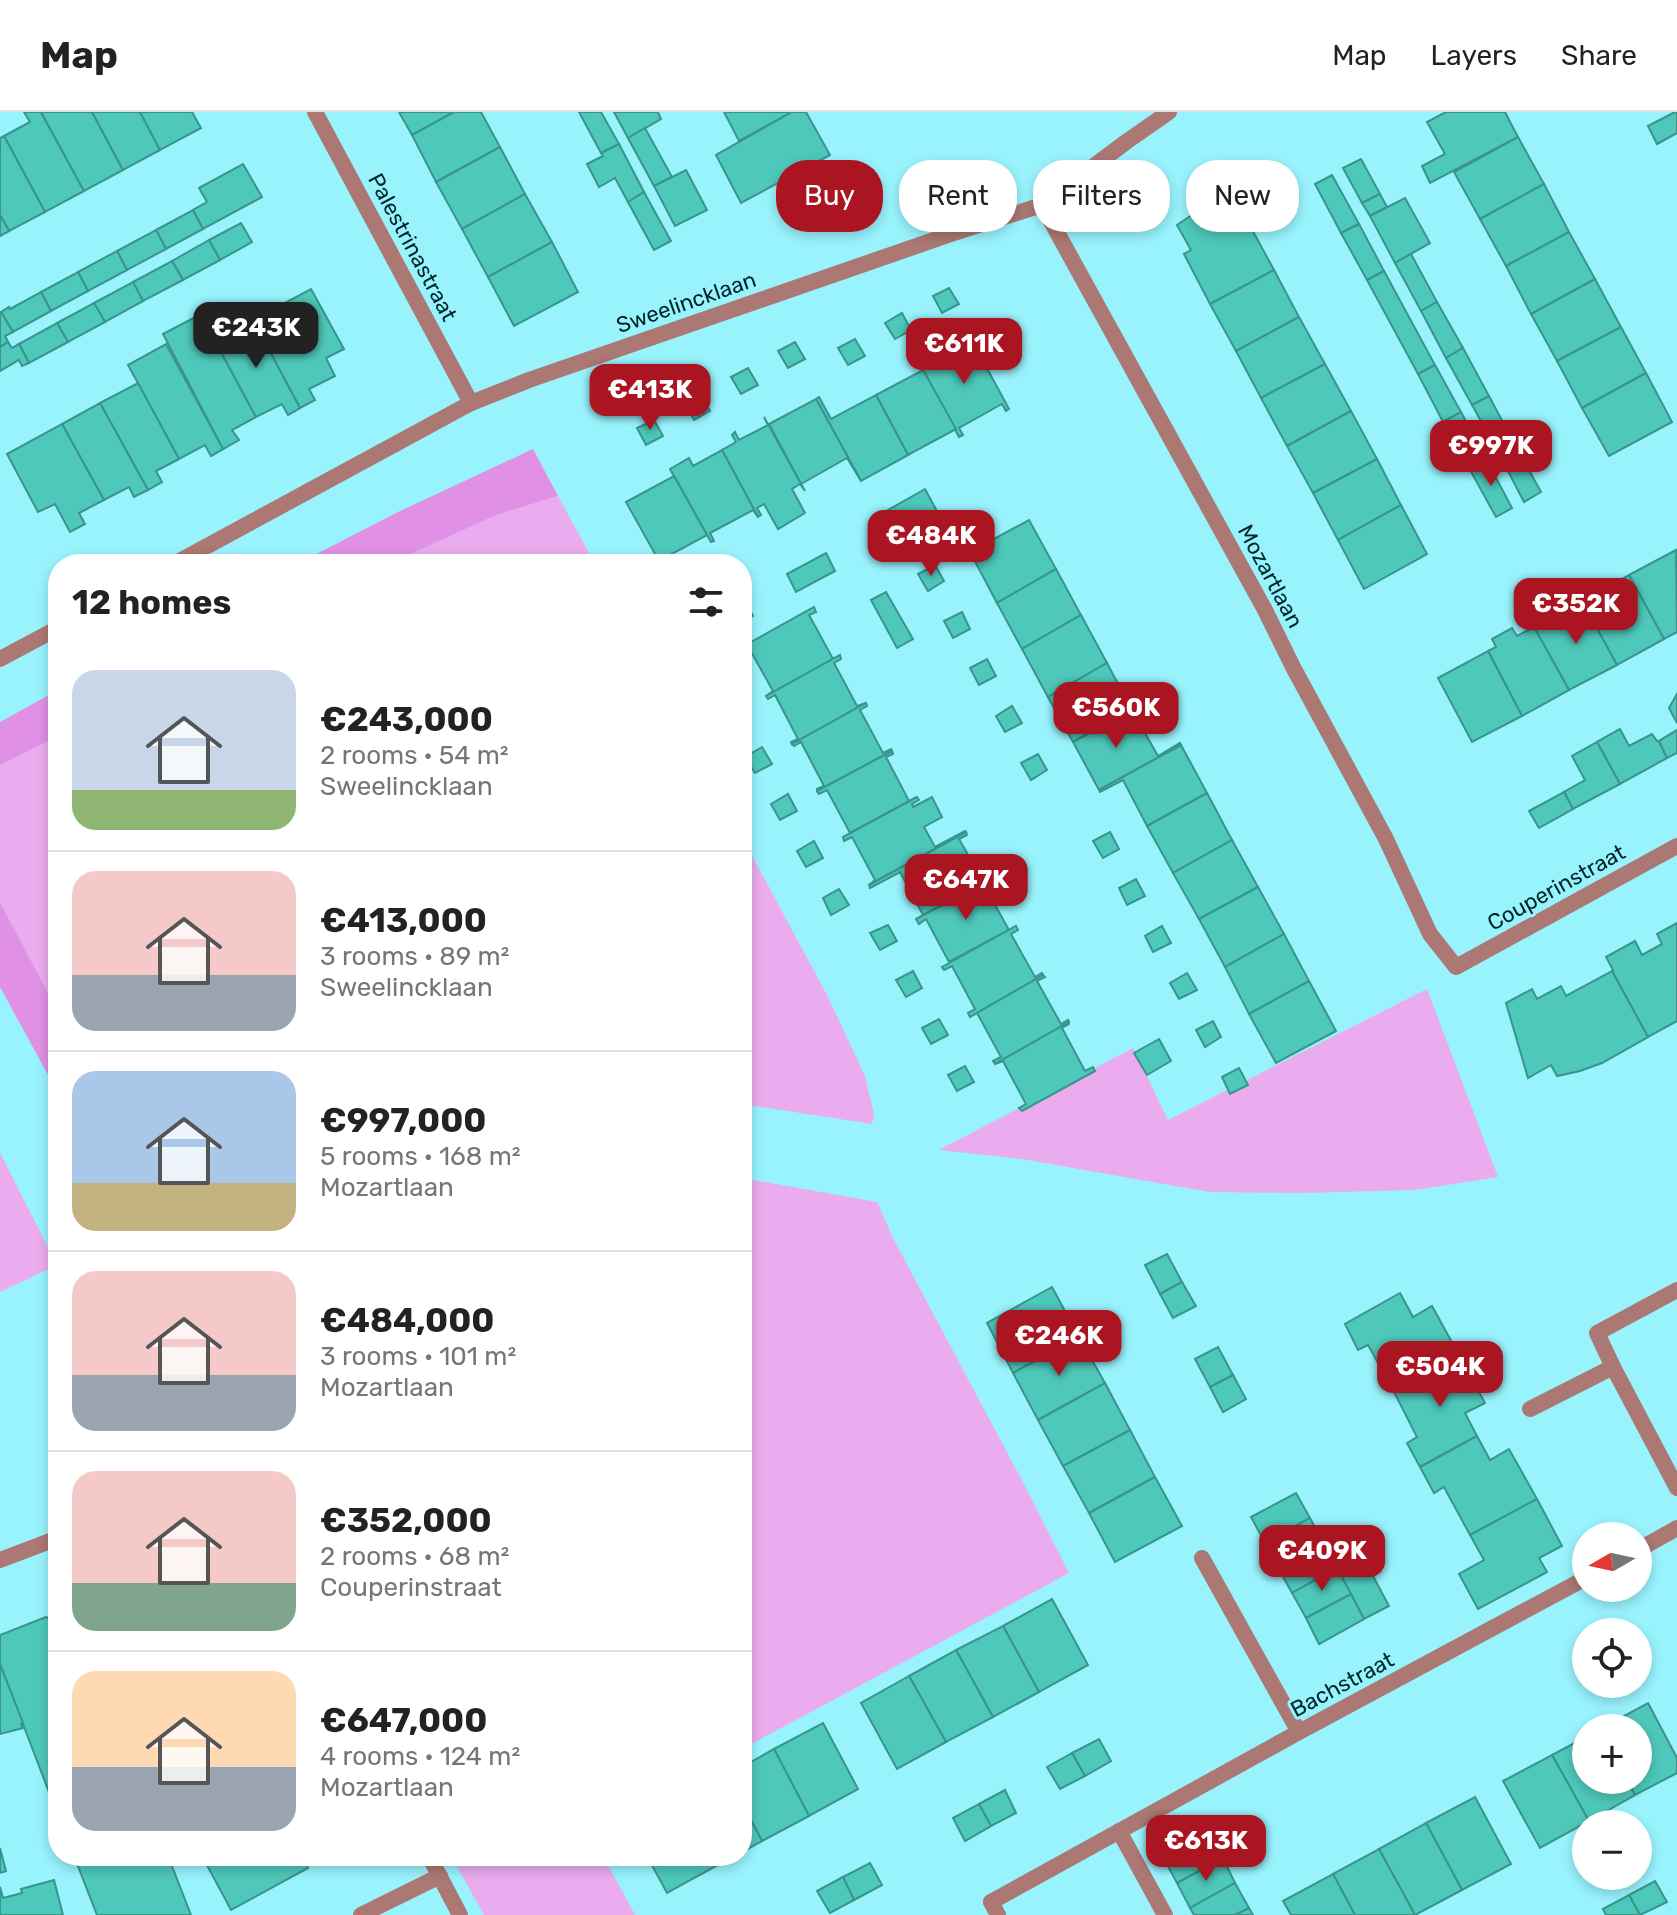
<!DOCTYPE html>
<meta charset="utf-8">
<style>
body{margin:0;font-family:Rubik,sans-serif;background:#f2f2f2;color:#222;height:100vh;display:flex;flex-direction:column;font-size:30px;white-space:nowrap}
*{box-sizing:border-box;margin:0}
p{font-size:26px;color:#767676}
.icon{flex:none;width:44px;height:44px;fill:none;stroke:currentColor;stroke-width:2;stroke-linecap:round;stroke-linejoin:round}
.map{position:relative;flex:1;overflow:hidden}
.panel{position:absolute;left:48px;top:442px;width:704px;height:1312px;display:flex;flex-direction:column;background:#fff;border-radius:32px;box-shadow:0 4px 12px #0003}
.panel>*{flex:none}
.top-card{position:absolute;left:776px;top:48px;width:760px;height:72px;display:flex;gap:16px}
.needle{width:52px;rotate:261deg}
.buttons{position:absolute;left:1572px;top:1410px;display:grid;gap:16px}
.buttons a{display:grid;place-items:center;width:80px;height:80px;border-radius:50%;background:#fff;box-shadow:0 4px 12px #0003;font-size:40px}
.price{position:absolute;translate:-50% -68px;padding:0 18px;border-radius:16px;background:#aa1521;color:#fff;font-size:26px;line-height:52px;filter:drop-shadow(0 2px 4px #0008)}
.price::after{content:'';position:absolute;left:50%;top:48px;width:24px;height:18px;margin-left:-12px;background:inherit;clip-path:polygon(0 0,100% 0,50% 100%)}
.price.current{background:#222;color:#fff}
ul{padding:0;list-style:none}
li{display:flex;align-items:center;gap:24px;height:200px;padding:0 24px}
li+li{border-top:2px solid #e0e0e0}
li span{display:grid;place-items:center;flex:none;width:224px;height:160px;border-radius:24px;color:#555}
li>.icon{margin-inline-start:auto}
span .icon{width:96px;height:96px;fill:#fffc;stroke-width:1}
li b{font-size:34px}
h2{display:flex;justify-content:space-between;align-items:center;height:96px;padding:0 24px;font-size:34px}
.chip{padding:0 28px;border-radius:32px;background:#fff;box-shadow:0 4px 12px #0003;font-size:28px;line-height:72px}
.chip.current{background:#aa1521;color:#fff}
header{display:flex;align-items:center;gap:48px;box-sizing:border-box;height:112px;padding:0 40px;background:#fff;border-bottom:2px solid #e0e0e0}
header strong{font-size:38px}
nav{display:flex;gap:44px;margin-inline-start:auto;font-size:28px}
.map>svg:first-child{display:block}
.green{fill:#eaacee}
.forest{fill:#e091e5}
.building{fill:#4ec8ba;stroke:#39958a;stroke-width:2}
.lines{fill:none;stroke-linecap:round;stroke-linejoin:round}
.lane{stroke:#ab7873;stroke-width:16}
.street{stroke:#ab7873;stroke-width:16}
.labels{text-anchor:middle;stroke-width:6;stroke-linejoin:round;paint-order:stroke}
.street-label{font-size:22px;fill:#00262a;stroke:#98f3fd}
</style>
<header>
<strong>Map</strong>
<nav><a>Map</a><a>Layers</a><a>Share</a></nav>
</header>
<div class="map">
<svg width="1677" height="1803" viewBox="0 0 1677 1803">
<rect width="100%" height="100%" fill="#98f3fd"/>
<g class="green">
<path d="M558 384 595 452H389L496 403Z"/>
<path d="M58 624V900L0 790V653Z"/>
<path d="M742 725 828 885 865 964 874 1002 872 1012 742 992Z"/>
<path d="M1427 877 1498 1065 1415 1078 1302 1081 1209 1080 1022 1047 939 1038 1133 936 1168 1008Z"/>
<path d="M0 1041 57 1153 0 1180Z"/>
<path d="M742 1066 877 1090 894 1128 1027 1378 1069 1461 742 1637Z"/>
<path d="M451 1744H603L635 1803H484Z"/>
</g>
<g class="forest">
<path d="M533 337 558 384 496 403 389 452H297L398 400Z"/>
<path d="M58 578V624L0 653V610Z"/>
<path d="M0 790 58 900V981L0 875Z"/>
</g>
<g class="building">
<path d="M24 0H41L84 79 45 100 4 24 30 10Z"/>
<path d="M41 0H92L123 58 84 79Z"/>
<path d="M92 0H140L160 38 123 58Z"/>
<path d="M140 0H192L201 16 160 38Z"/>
<path d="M399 0H454L412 23Z"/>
<path d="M454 0H481L500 35 436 70 412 23Z"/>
<path d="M579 0H601L619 32 601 41Z"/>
<path d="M614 0H658L661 7 628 26Z"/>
<path d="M724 0H792L739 29Z"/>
<path d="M792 0H806L830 43 741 91 716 43Z"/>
<path d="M1446 0H1505L1518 25 1430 71 1422 54 1445 42 1427 10Z"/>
<path d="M1675 0H1677V21L1657 32 1648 14Z"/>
<path d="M645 16 672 65 654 74 628 26Z"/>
<path d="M4 24 45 100 9 119 0 103V26Z"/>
<path d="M1518 25 1544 72 1480 107 1454 60Z"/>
<path d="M619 32 644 80 628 90 615 66 599 75 587 52 603 44 601 41Z"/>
<path d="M500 35 525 82 462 117 436 70Z"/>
<path d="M1361 47 1380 82 1362 91 1343 56Z"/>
<path d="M243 52 262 85 203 117 193 98 207 90 199 76Z"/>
<path d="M686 58 707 98 675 114 654 74Z"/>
<path d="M1332 63 1359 112 1341 121 1315 72Z"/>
<path d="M1544 72 1569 120 1506 154 1480 107Z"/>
<path d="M1230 77 1274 158 1210 192 1184 142 1191 138 1177 113Z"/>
<path d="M644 80 671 129 654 138 628 90Z"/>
<path d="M525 82 552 130 488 165 462 117Z"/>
<path d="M1380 82 1387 95 1370 104 1362 91Z"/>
<path d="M1405 86 1430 131 1395 151 1370 104Z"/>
<path d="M193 98 203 117 166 137 156 118Z"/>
<path d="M0 103 9 119 0 124Z"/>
<path d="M241 111 252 130 220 148 209 128Z"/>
<path d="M1359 112 1384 159 1367 168 1341 121Z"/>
<path d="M156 118 166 137 127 158 117 139Z"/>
<path d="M1569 120 1595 167 1531 202 1506 154Z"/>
<path d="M209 128 220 148 183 168 172 149Z"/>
<path d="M552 130 578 180 514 214 488 165Z"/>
<path d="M117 139 127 158 88 179 78 160Z"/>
<path d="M1411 142 1437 190 1421 199 1395 151Z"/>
<path d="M172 149 183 168 143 189 133 170Z"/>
<path d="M1274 158 1299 205 1236 239 1210 192Z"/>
<path d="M1384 159 1435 253 1418 262 1367 168Z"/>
<path d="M78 160 88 179 51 199 41 180Z"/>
<path d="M1595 167 1621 215 1557 249 1531 202Z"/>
<path d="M133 170 143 189 105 210 94 191Z"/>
<path d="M949 176 959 192 942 201 933 184Z"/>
<path d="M311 177 344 237 326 246 335 264 309 277 315 288 300 296 253 208Z"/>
<path d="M41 180 51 199 13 220 1 200 9 195 10 197Z"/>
<path d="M1437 190 1463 236 1446 246 1421 199Z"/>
<path d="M94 191 105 210 68 230 57 211Z"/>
<path d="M0 200H1L13 220 5 224 8 230 0 235Z"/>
<path d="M902 201 911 218 895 227 885 211Z"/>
<path d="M199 203 214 229H215L256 305 232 318 239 328 223 337 163 222Z"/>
<path d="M1299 205 1325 252 1261 286 1236 239Z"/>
<path d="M253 208 300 296 288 303 282 292 256 305 215 229Z"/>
<path d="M57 211 68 230 29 251 19 232Z"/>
<path d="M1621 215 1646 261 1582 296 1557 249Z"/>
<path d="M969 223 1009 297 1006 299 1002 292 959 316 963 323 959 325 919 250 922 248 926 256 969 233 965 225Z"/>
<path d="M855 227 865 244 848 253 838 236Z"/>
<path d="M8 230 12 236 19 232 29 251 22 254 19 248 0 259V235Z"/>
<path d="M795 230 805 247 788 256 778 239Z"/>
<path d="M166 232 223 337 211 344 205 333 179 347 128 253Z"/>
<path d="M1463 236 1489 284 1472 293 1446 246Z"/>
<path d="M1325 252 1351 299 1287 334 1261 286Z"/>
<path d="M1435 253 1461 300 1443 310 1418 262Z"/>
<path d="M748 256 758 273 741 282 731 265Z"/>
<path d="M923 258 956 317 908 343 876 283Z"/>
<path d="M1646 261 1672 310 1609 344 1582 296Z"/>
<path d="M138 271 179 347 156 359 162 370 148 378 100 291Z"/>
<path d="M700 282 710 299 694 308 685 291Z"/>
<path d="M876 283 908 343 861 369 816 287 819 285 831 307Z"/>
<path d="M1489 284 1514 331 1498 340 1472 293Z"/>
<path d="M816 287 861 369 847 346 801 372 769 312Z"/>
<path d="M100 291 148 378 134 385 129 375 104 388 62 312Z"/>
<path d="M1351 299 1377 347 1313 381 1287 334Z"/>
<path d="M1461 300 1486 347 1469 356 1443 310Z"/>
<path d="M764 305 805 379 800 372 792 377 805 401 778 417 764 392 757 396 761 403 758 405 722 338 736 330 732 323 735 320 739 328 768 313Z"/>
<path d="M654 308 663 324 646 333 637 316Z"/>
<path d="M62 312 104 388 79 401 85 412 70 420 55 392 38 400 7 342Z"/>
<path d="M1514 331 1541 380 1524 390 1498 340Z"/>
<path d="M722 338 758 405 753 398 710 421 714 429 711 430 670 357 689 346 693 354Z"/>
<path d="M1377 347 1401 393 1338 428 1313 381Z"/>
<path d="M1486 347 1512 396 1496 405 1469 356Z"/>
<path d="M674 364 707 423 659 449 626 390Z"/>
<path d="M925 377 945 414 900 439 881 402Z"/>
<path d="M1401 393 1427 442 1364 477 1338 428Z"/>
<path d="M1029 408 1056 457 997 491 970 440Z"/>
<path d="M1676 438 1677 520 1664 527 1629 463Z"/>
<path d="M826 441 835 459 796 480 787 462Z"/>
<path d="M935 453 944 469 928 479 918 462Z"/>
<path d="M1056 457 1081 503 1022 537 997 491Z"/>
<path d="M1629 463 1664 527 1617 553 1582 489Z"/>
<path d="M886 480 913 527 897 536 871 488Z"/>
<path d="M742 484 753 504 742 511Z"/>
<path d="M1582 489 1617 553 1569 578 1534 515Z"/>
<path d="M814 495 816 500 809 503 833 547 840 543 766 584 773 579 749 536 742 540V535Z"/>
<path d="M962 500 970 517 953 526 944 509Z"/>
<path d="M1081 503 1107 551 1048 585 1022 537Z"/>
<path d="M1534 515 1569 578 1522 604 1488 539 1496 535 1492 527 1512 516 1517 524Z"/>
<path d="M1488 539 1522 604 1472 630 1438 566Z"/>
<path d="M840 543 841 547 834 551 857 594 866 591 792 632 791 630 798 627 775 583 768 587 766 584Z"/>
<path d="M987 547 996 564 979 573 970 556Z"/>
<path d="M1107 551 1132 598 1073 630 1048 585Z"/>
<path d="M1677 582V611L1669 596Z"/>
<path d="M866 591 867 594 860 598 883 641 891 637 892 639 817 679V677L824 674 801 630 794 634 792 632Z"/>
<path d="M1012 594 1022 611 1005 620 996 604Z"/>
<path d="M1132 598 1158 644 1180 631 1181 633 1099 678 1073 630Z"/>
<path d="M1620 617 1629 634 1652 622 1657 629H1659L1667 646 1620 672 1597 630Z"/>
<path d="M1677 618V641L1667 646 1659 629Z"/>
<path d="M1597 630 1620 672 1573 697 1564 680 1585 668 1572 644Z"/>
<path d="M1181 633 1207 681 1147 714 1123 668 1100 680 1099 678Z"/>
<path d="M762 635 772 652 755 661 745 645Z"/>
<path d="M892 639 893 642 886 645 909 689 917 685 850 721 827 678 819 682 817 679Z"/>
<path d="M1038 642 1047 658 1031 668 1021 651Z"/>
<path d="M1564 680 1573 697 1539 716 1529 699Z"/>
<path d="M1207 681 1232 728 1173 761 1147 714Z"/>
<path d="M788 682 797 699 780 708 771 692Z"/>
<path d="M917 685 919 688 912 692 913 695 932 685 942 705 924 715 935 735 965 719 966 720 869 773 875 768 852 725 844 729 843 725Z"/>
<path d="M966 720 967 723 959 727 984 771 991 767 923 803 900 760 870 776 869 773Z"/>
<path d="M1110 720 1119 737 1103 746 1093 729Z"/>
<path d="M1232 728 1258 775 1199 807 1173 761Z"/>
<path d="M814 729 823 746 806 755 797 739Z"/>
<path d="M991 767 993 771 985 775 1009 818 949 850 926 807 919 812 916 807Z"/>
<path d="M1136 767 1145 784 1127 793 1119 776Z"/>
<path d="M1258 775 1284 822 1225 855 1199 807Z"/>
<path d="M839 777 849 793 831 803 823 786Z"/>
<path d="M1677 811V909L1648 925 1612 859 1613 858 1606 845 1635 829 1642 843 1662 832 1657 822Z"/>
<path d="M888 813 897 829 880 838 870 821Z"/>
<path d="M1016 814 1018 818 1011 822 1035 865 1042 861 1043 863 970 905 968 901 975 897 952 854 944 858 942 855Z"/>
<path d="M1162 814 1171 831 1153 840 1145 824Z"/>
<path d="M1284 822 1309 869 1249 902 1225 855Z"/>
<path d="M742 837 750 842 742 855Z"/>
<path d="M913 859 922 876 906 885 896 868Z"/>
<path d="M1612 859 1648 925 1602 951 1580 959 1557 964 1551 953 1528 966 1506 891 1532 877 1537 887 1561 874 1566 884Z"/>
<path d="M1187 861 1197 878 1179 887 1170 871Z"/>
<path d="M1043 863 1045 865 1037 869 1061 912 1068 908 1069 910 995 952 993 949 1001 945 977 901Z"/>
<path d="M1309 869 1336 919 1276 951 1249 902Z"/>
<path d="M939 907 948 923 931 932 922 916Z"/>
<path d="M1213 909 1221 925 1205 935 1196 918Z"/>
<path d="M1069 910V912L1062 916 1085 959 1093 955 1095 959 1022 999 1019 996 1026 992 1003 949 995 952Z"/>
<path d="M1159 927 1171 949 1147 963 1134 941Z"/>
<path d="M965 954 974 970 957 979 948 963Z"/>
<path d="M1239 956 1248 973 1230 982 1222 965Z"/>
<path d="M1167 1142 1182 1170 1160 1182 1145 1153Z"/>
<path d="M1182 1170 1196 1194 1173 1206 1160 1182Z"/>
<path d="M1052 1175 1079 1225 1013 1261 987 1211Z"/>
<path d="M1400 1181 1413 1205 1432 1194 1459 1243 1393 1278 1368 1233 1358 1238 1345 1212Z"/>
<path d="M1079 1225 1105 1271 1038 1308 1013 1261Z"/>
<path d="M1218 1235 1233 1263 1210 1275 1195 1247Z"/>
<path d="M1459 1243 1485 1291 1465 1301 1477 1324 1420 1355 1407 1331 1417 1325 1393 1278Z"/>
<path d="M1233 1263 1246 1287 1223 1300 1210 1275Z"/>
<path d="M1105 1271 1130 1318 1063 1354 1038 1308Z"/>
<path d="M1130 1318 1155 1365 1089 1401 1063 1354Z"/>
<path d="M1477 1324 1490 1348 1509 1337 1537 1387 1470 1423 1444 1375 1434 1381 1420 1355Z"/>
<path d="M1155 1365 1182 1414 1115 1450 1089 1401Z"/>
<path d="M1296 1381 1310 1406 1265 1431 1251 1405Z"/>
<path d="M1537 1387 1562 1434 1539 1446 1547 1460 1478 1497 1459 1462 1484 1448 1470 1423Z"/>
<path d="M1310 1406 1324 1432 1278 1456 1265 1431Z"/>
<path d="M1324 1432 1337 1456 1292 1481 1278 1456Z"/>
<path d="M1363 1445 1389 1494 1364 1507 1338 1458Z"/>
<path d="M1337 1456 1351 1482 1306 1506 1292 1481Z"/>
<path d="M1351 1482 1364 1507 1319 1532 1306 1506Z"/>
<path d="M1052 1487 1088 1553 1039 1580 1003 1514Z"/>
<path d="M58 1502V1597L54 1598 58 1609V1685L52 1688 0 1552V1523L46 1505 47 1506Z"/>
<path d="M1003 1514 1039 1580 993 1605 956 1538Z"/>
<path d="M956 1538 993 1605 946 1630 909 1564Z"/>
<path d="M0 1552 23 1611 21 1612 23 1616 0 1622Z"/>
<path d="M909 1564 946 1630 897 1657 861 1591Z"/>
<path d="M1648 1591 1677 1646V1661L1635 1683 1627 1668H1638V1616H1602Z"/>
<path d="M823 1611 858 1677 809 1704 774 1637Z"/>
<path d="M1586 1625V1668H1627L1635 1683 1589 1709 1552 1643Z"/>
<path d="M1099 1627 1111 1649 1085 1664 1072 1641Z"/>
<path d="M774 1637 809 1704 762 1729 742 1691V1655Z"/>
<path d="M1072 1641 1085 1664 1060 1677 1047 1655Z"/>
<path d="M1552 1643 1589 1709 1540 1736 1503 1669Z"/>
<path d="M1005 1678 1016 1701 991 1714 979 1692Z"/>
<path d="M58 1685V1704L52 1688Z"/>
<path d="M1475 1685 1511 1752 1462 1778 1426 1711Z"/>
<path d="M742 1691 762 1729 742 1740Z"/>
<path d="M979 1692 991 1714 965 1729 953 1706Z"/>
<path d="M1426 1711 1462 1778 1415 1803 1379 1737Z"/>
<path d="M1209 1722 1223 1746 1177 1771 1164 1747Z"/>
<path d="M0 1736 6 1759 0 1761Z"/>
<path d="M1379 1737 1415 1803H1355L1333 1762Z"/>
<path d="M74 1744H111L114 1752 131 1744H168L191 1803H97Z"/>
<path d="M202 1744H302L308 1756 231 1798Z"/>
<path d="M647 1744H710L716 1754 667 1781Z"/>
<path d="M710 1744H735L716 1754Z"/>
<path d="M1223 1746 1235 1771 1190 1796 1177 1771Z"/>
<path d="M870 1751 882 1773 854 1788 843 1765Z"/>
<path d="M1333 1762 1355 1803H1291L1283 1789Z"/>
<path d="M843 1765 854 1788 830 1801 817 1779Z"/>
<path d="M54 1768 63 1803H0V1775L3 1786 22 1781 21 1777Z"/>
<path d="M1655 1769 1667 1790 1640 1803 1629 1783Z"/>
<path d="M1235 1771 1249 1796 1235 1803H1194L1190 1796Z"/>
<path d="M1629 1783 1640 1803H1606L1603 1797Z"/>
<path d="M1249 1796 1253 1803H1235Z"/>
</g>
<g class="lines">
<g class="lane">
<path d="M1530 1297 1613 1255"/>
<path d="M1202 1446 1299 1620"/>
<path d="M1119 1719 1165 1803"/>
<path d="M991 1790 998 1803"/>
</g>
<g class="street">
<path d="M315 0 471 291"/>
<path d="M1042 93 1265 498 1293 555 1386 727 1430 822 1456 855 1677 734"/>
<path d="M174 452 471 291 529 268 717 203 951 122 1042 93 1126 30 1169 0"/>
<path d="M0 547 58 516"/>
<path d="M1677 1178 1597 1221 1613 1255 1677 1376"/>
<path d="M1638 1438 1677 1416"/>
<path d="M0 1448 58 1426"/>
<path d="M429 1744 460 1803"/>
<path d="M991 1790 1299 1620 1586 1466"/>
<path d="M361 1803 440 1764"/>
</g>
</g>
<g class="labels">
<g class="street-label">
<text transform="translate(413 135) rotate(62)" y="8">Palestrinastraat</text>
<text transform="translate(686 190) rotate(-19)" y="8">Sweelincklaan</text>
<text transform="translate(1271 464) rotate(62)" y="8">Mozartlaan</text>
<text transform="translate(1556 775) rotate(-29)" y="8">Couperinstraat</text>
<text transform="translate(1342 1572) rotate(-28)" y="8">Bachstraat</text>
</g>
</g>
</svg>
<div class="buttons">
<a><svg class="needle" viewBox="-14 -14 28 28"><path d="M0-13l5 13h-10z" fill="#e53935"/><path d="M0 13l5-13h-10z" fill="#767676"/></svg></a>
<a><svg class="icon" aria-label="locate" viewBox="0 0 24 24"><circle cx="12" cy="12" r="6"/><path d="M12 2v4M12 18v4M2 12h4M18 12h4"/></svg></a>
<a>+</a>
<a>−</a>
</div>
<b class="price current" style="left:256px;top:258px">€243K</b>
<b class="price" style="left:964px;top:274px">€611K</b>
<b class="price" style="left:650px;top:320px">€413K</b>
<b class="price" style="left:1491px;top:376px">€997K</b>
<b class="price" style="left:931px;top:466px">€484K</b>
<b class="price" style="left:1576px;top:534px">€352K</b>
<b class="price" style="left:1116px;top:638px">€560K</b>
<b class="price" style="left:966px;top:810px">€647K</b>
<b class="price" style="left:1059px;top:1266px">€246K</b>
<b class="price" style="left:1440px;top:1297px">€504K</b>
<b class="price" style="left:1322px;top:1481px">€409K</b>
<b class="price" style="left:1206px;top:1771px">€613K</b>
<div class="top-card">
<a class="chip current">Buy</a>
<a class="chip">Rent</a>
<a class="chip">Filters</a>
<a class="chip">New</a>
</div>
<section class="panel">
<h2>12 homes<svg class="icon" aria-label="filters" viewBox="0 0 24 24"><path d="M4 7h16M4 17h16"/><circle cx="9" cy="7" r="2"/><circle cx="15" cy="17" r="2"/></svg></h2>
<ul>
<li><span style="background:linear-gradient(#c9d6e8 75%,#8fb573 0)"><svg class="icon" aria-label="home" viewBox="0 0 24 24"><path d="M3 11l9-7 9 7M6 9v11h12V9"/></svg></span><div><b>€243,000</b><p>2 rooms · 54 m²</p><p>Sweelincklaan</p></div></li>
<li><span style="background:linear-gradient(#f6c9c9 65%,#9aa5b1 0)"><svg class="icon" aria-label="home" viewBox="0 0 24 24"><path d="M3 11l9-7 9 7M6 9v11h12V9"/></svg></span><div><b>€413,000</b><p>3 rooms · 89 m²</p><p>Sweelincklaan</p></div></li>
<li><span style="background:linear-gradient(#a9c7e8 70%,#c2b280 0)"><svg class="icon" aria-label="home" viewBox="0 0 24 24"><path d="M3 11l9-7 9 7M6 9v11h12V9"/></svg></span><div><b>€997,000</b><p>5 rooms · 168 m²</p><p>Mozartlaan</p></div></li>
<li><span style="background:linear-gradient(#f6c9c9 65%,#9aa5b1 0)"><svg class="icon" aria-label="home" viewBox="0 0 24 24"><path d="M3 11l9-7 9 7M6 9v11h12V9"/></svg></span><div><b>€484,000</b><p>3 rooms · 101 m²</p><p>Mozartlaan</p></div></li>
<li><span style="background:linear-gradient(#f6c9c9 70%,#7fa58c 0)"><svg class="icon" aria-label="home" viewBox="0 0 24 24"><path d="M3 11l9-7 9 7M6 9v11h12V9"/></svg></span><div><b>€352,000</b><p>2 rooms · 68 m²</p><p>Couperinstraat</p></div></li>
<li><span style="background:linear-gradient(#ffd9b3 60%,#9aa5b1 0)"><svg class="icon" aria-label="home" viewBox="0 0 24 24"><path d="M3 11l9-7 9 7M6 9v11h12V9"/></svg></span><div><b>€647,000</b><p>4 rooms · 124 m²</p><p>Mozartlaan</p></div></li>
</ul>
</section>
</div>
